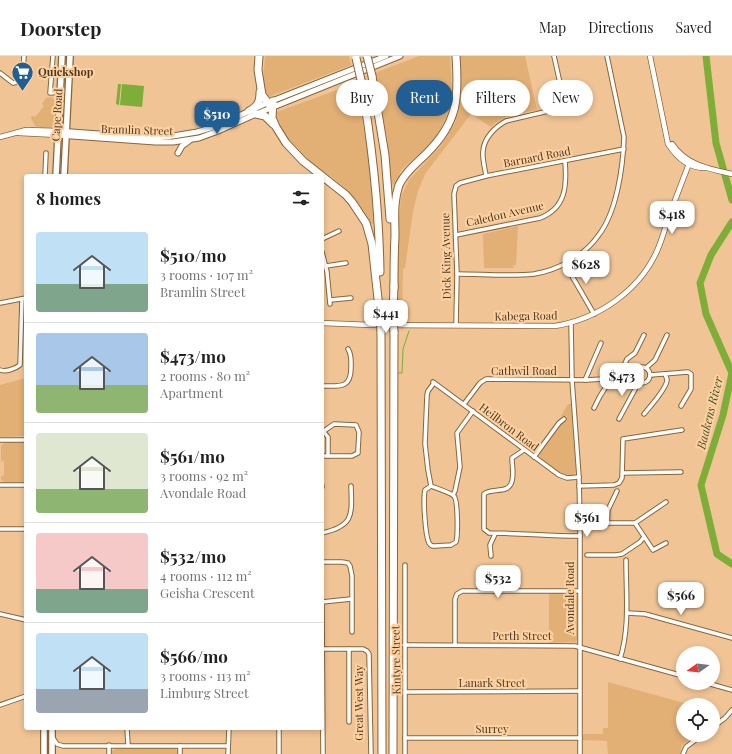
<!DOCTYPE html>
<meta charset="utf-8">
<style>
body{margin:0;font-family:"Playfair Display",serif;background:#f2f2f2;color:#202124;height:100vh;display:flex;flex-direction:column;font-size:15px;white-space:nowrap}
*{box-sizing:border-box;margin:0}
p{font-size:13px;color:#757577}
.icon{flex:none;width:22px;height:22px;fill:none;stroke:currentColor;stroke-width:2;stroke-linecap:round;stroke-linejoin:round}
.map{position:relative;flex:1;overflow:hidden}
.side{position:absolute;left:24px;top:118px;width:300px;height:556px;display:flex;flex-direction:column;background:#fff;border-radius:4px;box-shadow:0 2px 6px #0003}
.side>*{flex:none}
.banner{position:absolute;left:336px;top:24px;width:336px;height:36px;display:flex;gap:8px}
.needle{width:26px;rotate:256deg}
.controls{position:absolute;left:676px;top:590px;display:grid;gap:8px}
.controls a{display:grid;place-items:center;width:44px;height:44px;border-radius:50%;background:#fff;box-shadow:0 2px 6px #0003;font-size:20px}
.price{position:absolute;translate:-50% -34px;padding:0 9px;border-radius:8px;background:#fff;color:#222;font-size:13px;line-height:26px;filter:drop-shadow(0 1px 2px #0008)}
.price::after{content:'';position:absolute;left:50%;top:24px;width:12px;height:9px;margin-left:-6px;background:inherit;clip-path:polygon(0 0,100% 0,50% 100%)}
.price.current{background:#205e94;color:#fff}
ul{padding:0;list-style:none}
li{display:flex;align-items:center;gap:12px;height:100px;padding:0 12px}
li+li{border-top:1px solid #e0e0e0}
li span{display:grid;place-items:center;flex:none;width:112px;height:80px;border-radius:4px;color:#555}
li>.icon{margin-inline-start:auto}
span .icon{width:48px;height:48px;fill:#fffc;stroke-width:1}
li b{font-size:17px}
h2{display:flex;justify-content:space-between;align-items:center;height:48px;padding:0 12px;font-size:17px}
.pill{padding:0 14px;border-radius:18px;background:#fff;box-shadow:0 2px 6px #0003;font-size:14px;line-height:36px}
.pill.current{background:#205e94;color:#fff}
header{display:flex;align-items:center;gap:24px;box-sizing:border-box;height:56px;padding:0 20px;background:#fff;border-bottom:1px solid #e0e0e0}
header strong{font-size:19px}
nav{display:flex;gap:22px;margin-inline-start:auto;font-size:14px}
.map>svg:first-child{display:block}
.green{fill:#e2af75}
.water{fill:#7ead38}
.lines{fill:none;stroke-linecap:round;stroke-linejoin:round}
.stream{stroke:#7ead38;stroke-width:1}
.river{stroke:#7ead38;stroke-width:7}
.minor-casing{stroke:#8b6437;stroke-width:5.5}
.tertiary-casing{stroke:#8b6437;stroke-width:6}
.secondary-casing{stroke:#8b6437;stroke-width:7}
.primary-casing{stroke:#8b6437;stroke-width:8}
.motorway-casing{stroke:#8b6437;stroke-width:9}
.minor{stroke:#fff;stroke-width:3.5}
.tertiary{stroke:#fff;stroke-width:4.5}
.secondary{stroke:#fff;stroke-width:5}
.primary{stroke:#fff;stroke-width:5.5}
.motorway{stroke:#fff;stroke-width:7}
.motorway-bridge-casing{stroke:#8b6437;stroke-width:9;stroke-linecap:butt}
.motorway-bridge{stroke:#fff;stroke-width:7}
.labels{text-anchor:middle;stroke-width:4;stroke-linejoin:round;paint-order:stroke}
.poi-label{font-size:11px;font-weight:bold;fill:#493824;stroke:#fed1a1;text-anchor:start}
.street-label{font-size:11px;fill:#493824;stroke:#fed1a1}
.water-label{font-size:12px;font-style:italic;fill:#3e5124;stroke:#fed1a1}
</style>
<header>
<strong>Doorstep</strong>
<nav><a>Map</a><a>Directions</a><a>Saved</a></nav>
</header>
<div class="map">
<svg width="732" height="698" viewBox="0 0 732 698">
<rect width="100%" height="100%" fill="#f0c495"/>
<g class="green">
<path d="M265 0H349L351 9 268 41 263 27Z"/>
<path d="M419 0H450L452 33 450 52 444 66 434 85 402 113 393 130 391 122 387 81 375 17Z"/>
<path d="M460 0H525L537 54C520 58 503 58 491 71L471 58 425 118 418 135 413 156 405 212 403 213 402 261 397 260 399 163 401 141 409 124 441 90 455 67 461 42Z"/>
<path d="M356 27 369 104 374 168 369 169C365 159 361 150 354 142 345 131 335 123 323 115 302 100 284 81 274 57Z"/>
<path d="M52 41 57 47 56 69C51 74 41 72 35 70L31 62 32 60 35 61 44 50 42 48 46 42Z"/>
<path d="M518 170 516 209H513L514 212H484L483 178Z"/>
<path d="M26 322V380L0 381V329Z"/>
<path d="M568 348H571L576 415 574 419C571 420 569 421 565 420 558 418 539 405 539 398L559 369 567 365V360H561Z"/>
<path d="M5 386H26V426H5L1 424V421L4 419V404L1 406V390Z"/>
<path d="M549 537H573L577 540 578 582 576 586 549 587Z"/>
<path d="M608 626 691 649H683V679H696L682 689 680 698H608L607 685 583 684V678H603V672H608Z"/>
<path d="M117 692H173L176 693 178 698H112V695Z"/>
</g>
<g class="water">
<path d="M118 28H121L119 49 116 48Z"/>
<path d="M122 28 144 30 142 51 120 49Z"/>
</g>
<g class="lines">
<path class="stream" d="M398 317H402L403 293 409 275"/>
<g class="river">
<path d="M706 0 716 87 732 144"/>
<path d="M732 166 711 199 700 227 706 258 732 317 723 359 701 429 717 498 732 508"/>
</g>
<defs>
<g id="minor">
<path d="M53 0 50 37 61 36"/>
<path d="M0 17 13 27 18 26 23 17 24 0"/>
<path d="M45 120 46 97"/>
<path d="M486 120C485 112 482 103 483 95 484 82 495 71 506 65L557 53 563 49 564 45 554 0"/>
<path d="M456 179 540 162C566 152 567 130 565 105"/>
<path d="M322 183 339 175"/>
<path d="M322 196 327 216 330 248"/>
<path d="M565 208 594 258"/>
<path d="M326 210 346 207"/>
<path d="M457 218C473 218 490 219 506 219 515 219 525 219 534 218 558 214 583 201 598 180 617 156 623 111 624 81L607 0"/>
<path d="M330 244 351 242"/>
<path d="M0 247 26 242"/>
<path d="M571 267 572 324 579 421 580 467V698"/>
<path d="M456 269 457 218 454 138 456 130 460 127 486 120 624 93"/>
<circle cx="642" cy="319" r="8"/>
<path d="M646 312 655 304 667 279"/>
<path d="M0 314C6 316 15 313 20 309L22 243"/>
<path d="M650 319 688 316 691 318V333L681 350"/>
<path d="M618 323 627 303 635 297 644 279"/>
<path d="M585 324 601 287"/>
<path d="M433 326 559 419 567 422 579 421"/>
<path d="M322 330C339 330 351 333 351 312 351 305 352 299 348 293"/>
<path d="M464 348 480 327 486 323 587 324 635 321"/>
<path d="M594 352 600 340 611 323"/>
<path d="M644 358C649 352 667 332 667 324 667 323 665 318 665 318"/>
<path d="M619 363 639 326"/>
<path d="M323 375 328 381V400"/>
<path d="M0 384H26"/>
<path d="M524 394 512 402C512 409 514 418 512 425 509 439 491 431 484 438V473L489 477C519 477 549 480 580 480"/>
<path d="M322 400H352L358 397V394L359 376 356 369 334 368 324 375"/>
<path d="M534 401 559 367 564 363"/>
<path d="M623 417 681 416"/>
<path d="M0 429H26"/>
<path d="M431 430 425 434C423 443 425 479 429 487 431 490 432 490 435 490L451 489 456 486C458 480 458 444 454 440 451 437 436 432 431 430L428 414 425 388 427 339 428 335 434 327"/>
<path d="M579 430 614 429 619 427 622 422 623 383 682 374"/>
<path d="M322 431V430"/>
<path d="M453 439 455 435 460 411 457 377 473 355"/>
<path d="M580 467H635L666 446"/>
<path d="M635 467 653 494 666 487"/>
<path d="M607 468 608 454 617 435"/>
<path d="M0 473H26"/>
<path d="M322 477C354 470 352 459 351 430"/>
<path d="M587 499H616L622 498 640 486 644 481"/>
<path d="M491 500 490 489 495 478"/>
<path d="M322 506H342L348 507 350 510 352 520V576"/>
<path d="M322 546 351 543"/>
<path d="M322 548 323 698"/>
<path d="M627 557 645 558 732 582"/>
<path d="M0 558 26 564"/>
<path d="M404 589 575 590 683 620"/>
<path d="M455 589V543L457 538 462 535H579"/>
<path d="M322 593H363L367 595 369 598 371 698"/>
<path d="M349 593V666"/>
<path d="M620 603C630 571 626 538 626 504"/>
<path d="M707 627 732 634"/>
<path d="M406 636 579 635"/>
<path d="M0 649 26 640"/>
<path d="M713 671 725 662 732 654"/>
<path d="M127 672 128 689"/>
<path d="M53 682 57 688 63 690H228"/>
<path d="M405 682H580"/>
<path d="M109 698V689"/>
<path d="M180 698V690"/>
<path d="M228 698 229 672"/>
<path d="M279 698V672"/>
<path d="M405 698V509"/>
<path d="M683 698 686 691 702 679"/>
</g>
<g id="tertiary">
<path d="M650 0 668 88C677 102 689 113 707 112"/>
<path d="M19 77 58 79"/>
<path d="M0 81 26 74 58 75"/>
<path d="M672 88C686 109 709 113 732 118"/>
<path d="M322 267 371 269 555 270C598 263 639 235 657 195 662 184 665 172 669 160 676 142 683 123 690 105"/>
</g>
<g id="secondary">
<path d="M58 75 154 82 173 80 197 76 217 70 267 47 386 0"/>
<path d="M58 79 155 86H173L199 82 218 75 256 58 400 0"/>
<path d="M178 97 182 90 189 85"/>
</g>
<g id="primary">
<path d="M56 120 62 0"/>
<path d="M64 120 70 0"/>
<path d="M44 672V698"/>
<path d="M52 698V672"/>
</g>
<g id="motorway">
<path d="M259 0 258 14 262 39 272 52"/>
<path d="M372 20 385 99 390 163"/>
<path d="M361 24C372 88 379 152 380 216"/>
<path d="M273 45 272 62 276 71 286 87 303 105 346 139 352 146 366 167 372 188 380 261"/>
<path d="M249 55C258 50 260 46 260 36"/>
<path d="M256 58 265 60 273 68"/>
<path d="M394 232C394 215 394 198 395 180 395 163 393 146 399 129 405 116 417 107 427 97 458 66 459 42 456 0"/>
<path d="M393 259 394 229"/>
<path d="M381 276 382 698"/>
<path d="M393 698 394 276"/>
</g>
</defs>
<use href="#minor" class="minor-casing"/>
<use href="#tertiary" class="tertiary-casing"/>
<use href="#secondary" class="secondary-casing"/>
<use href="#primary" class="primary-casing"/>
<use href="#motorway" class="motorway-casing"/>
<use href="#minor" class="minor"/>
<use href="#tertiary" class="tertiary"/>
<use href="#secondary" class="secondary"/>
<use href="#primary" class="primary"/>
<use href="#motorway" class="motorway"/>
<defs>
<g id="motorway-bridge">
<path d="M367 0 372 20"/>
<path d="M356 2 361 24"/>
<path d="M393 259 394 276"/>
<path d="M380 261 381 276"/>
</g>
</defs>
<use href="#motorway-bridge" class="motorway-bridge-casing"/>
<use href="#motorway-bridge" class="motorway-bridge"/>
</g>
<defs>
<symbol id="supermarket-pin" viewBox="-11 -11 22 30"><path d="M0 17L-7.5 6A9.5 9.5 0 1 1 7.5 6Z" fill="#205e94" stroke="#fed1a1"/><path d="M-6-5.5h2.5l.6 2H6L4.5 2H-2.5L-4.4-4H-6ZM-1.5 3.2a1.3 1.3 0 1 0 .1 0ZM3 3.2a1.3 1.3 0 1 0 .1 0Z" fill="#fff"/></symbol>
</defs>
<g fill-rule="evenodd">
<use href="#supermarket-pin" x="10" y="4" width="25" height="34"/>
</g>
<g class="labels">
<g class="poi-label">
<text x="38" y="20">Quickshop</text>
</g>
<g class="street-label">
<text transform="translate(57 59) rotate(-87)" y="4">Cape Road</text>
<text transform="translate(137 74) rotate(2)" y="4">Bramlin Street</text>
<text transform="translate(537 101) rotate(-11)" y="4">Barnard Road</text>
<text transform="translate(505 158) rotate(-13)" y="4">Caledon Avenue</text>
<text transform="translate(446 200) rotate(-91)" y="4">Dick King Avenue</text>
<text transform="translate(526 260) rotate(-1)" y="4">Kabega Road</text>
<text x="524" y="319">Cathwil Road</text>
<text transform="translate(509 371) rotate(37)" y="4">Heilbron Road</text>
<text transform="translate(570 542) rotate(-90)" y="4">Avondale Road</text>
<text x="522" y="584">Perth Street</text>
<text transform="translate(396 604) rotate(-91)" y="4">Kintyre Street</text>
<text x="492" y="631">Lanark Street</text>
<text transform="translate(359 647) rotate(-90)" y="4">Great West Way</text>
<text x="492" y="677">Surrey</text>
</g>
<g class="water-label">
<text transform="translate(710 357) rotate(-76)" y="4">Baakens River</text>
</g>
</g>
</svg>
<div class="controls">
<a><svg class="needle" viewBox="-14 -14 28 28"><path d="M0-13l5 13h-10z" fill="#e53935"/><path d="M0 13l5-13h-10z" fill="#757577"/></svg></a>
<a><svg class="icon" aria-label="locate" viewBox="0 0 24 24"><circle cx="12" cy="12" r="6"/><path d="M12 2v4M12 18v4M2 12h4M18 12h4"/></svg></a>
</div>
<b class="price current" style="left:217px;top:79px">$510</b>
<b class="price" style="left:672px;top:179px">$418</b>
<b class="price" style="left:586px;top:229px">$628</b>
<b class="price" style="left:386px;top:278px">$441</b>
<b class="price" style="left:622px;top:341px">$473</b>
<b class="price" style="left:587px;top:482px">$561</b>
<b class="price" style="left:498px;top:543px">$532</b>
<b class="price" style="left:681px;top:560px">$566</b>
<div class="banner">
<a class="pill">Buy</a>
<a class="pill current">Rent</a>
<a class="pill">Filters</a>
<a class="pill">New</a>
</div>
<section class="side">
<h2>8 homes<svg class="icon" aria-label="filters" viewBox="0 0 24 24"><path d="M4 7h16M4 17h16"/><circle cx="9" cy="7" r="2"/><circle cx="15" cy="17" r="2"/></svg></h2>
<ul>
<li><span style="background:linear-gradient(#bfe0f5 65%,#7fa58c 0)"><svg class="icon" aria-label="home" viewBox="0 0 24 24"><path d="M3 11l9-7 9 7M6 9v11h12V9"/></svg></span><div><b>$510/mo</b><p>3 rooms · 107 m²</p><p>Bramlin Street</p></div></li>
<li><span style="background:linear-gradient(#a9c7e8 65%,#8fb573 0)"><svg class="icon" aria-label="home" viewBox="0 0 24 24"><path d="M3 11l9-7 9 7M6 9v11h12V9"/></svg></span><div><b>$473/mo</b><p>2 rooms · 80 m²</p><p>Apartment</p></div></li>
<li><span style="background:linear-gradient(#dfe7d0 70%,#8fb573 0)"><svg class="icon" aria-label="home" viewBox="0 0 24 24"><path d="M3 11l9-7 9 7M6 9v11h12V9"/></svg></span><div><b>$561/mo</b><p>3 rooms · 92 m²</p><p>Avondale Road</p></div></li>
<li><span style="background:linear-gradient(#f6c9c9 70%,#7fa58c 0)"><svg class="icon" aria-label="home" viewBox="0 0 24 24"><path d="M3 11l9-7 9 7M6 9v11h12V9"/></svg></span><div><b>$532/mo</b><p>4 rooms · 112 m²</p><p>Geisha Crescent</p></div></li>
<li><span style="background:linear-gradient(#bfe0f5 70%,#9aa5b1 0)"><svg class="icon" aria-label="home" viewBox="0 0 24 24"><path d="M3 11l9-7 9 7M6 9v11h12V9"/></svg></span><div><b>$566/mo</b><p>3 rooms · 113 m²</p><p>Limburg Street</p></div></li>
</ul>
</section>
</div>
